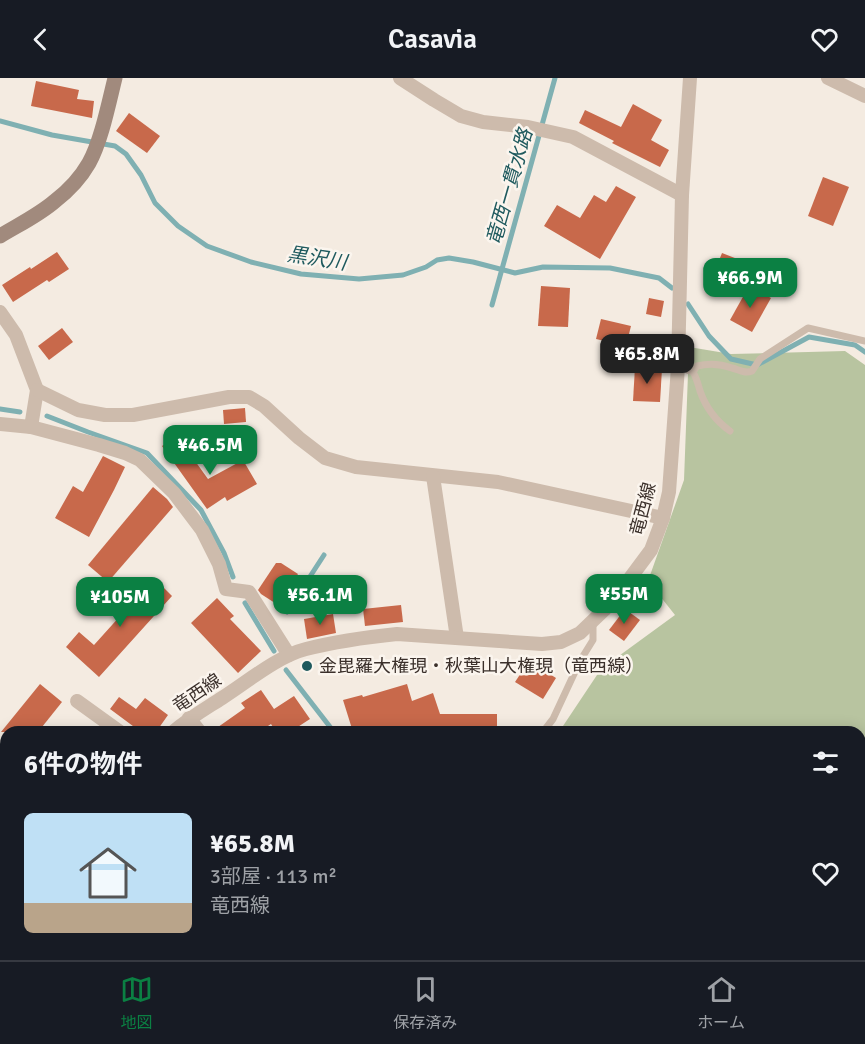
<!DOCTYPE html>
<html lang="ja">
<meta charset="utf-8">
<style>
body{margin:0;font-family:Signika,"Noto Sans JP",sans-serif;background:#20242c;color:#f1f3f6;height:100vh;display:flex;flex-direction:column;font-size:22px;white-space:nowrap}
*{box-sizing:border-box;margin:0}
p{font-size:20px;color:#9ea1a6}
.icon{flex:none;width:33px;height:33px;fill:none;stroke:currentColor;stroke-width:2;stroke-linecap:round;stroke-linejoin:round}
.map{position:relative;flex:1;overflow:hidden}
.sheet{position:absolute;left:0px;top:648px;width:866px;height:234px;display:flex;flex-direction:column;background:#171b24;border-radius:18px 18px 0 0;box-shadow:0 3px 15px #0003}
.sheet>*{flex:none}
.price{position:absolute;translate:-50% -51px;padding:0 14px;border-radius:12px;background:#0b8043;color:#fff;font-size:20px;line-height:39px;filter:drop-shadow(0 2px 3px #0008)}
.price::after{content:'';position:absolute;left:50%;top:36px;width:18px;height:14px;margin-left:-9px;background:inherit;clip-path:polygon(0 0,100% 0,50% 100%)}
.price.on{background:#222;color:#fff}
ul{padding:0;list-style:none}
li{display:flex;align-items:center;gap:18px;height:150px;padding:0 24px}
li+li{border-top:2px solid #363941}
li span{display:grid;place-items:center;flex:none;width:168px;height:120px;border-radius:9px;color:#555}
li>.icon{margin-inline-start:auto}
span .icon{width:72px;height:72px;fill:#fffc;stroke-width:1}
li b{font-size:26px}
h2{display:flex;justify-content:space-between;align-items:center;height:72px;padding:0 24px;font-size:26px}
header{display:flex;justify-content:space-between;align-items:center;height:78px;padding:0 24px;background:#171b24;font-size:27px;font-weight:600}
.menu{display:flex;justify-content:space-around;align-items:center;height:84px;border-top:2px solid #363941;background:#171b24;font-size:16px;color:#9ea1a6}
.menu a{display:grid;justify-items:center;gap:3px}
.menu .on{color:#0b8043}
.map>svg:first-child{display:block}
.green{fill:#b8c4a0}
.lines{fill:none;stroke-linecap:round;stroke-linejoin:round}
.stream{stroke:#7fb0b2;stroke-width:5}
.building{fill:#c8694b}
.lane{stroke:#cdbbac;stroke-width:7}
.street{stroke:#cdbbac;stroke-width:14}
.secondary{stroke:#a18a7d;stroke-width:15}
.poi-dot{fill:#1f5a5e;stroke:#fbf5ee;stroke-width:2}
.labels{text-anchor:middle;stroke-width:5;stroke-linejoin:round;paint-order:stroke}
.street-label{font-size:18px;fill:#3b302b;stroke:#fbf5ee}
.poi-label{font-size:18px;fill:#3b302b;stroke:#fbf5ee;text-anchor:start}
.water-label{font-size:20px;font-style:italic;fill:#1f5a5e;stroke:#fbf5ee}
</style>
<header><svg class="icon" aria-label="back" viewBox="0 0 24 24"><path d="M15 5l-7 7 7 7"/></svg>Casavia<svg class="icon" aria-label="heart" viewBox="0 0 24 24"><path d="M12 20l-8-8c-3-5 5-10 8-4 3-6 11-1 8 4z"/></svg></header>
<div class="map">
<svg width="865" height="882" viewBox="0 0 865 882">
<rect width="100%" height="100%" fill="#f4ebe1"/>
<path class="green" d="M689 269 731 276 845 273 865 287V882H564L561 876H860V654H559L601 591 675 537 648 503 684 402Z"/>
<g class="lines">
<g class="stream">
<path d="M0 43 52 57 115 68 126 76 141 97 155 125 178 148 207 168 251 184 301 196 359 201 403 197 426 189 437 182 449 180 473 184 515 195 543 189 610 190 659 200 672 210"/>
<path d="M688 226 709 258 731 281 757 287 809 259 855 267 865 274"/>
<path d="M492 227 555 0"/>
<path d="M0 331 20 334"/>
<path d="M47 338 88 354 147 375 201 432 224 475 233 499"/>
<path d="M245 525 274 573"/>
<path d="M287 534 324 477"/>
<path d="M286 592 334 654"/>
<path d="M0 855 6 852"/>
<path d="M548 876 552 882"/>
</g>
</g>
<g class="building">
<path d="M36 3 79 12 77 21 94 23 92 40 31 28Z"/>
<path d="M633 26 662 42 651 62 669 72 660 89 612 65 614 63 579 45 585 32 621 49Z"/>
<path d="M129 35 160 58 147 75 116 53Z"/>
<path d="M823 99 849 109 833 148 808 138Z"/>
<path d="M616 108 636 119 600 181 544 148 557 127 580 140 594 117 606 124Z"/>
<path d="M57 174 69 191 49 204 47 202 13 224 2 207 30 189 31 191Z"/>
<path d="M722 175 740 182 730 207 712 200Z"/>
<path d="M541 208 570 210 568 249 538 248Z"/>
<path d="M749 208 771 220 752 254 730 242Z"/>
<path d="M649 220 664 223 661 239 646 236Z"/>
<path d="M601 241 631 248 626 268 596 261Z"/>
<path d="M62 250 73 264 49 282 38 268Z"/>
<path d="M635 289 662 291 660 324 633 323Z"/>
<path d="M245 330 246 344 224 346 223 332Z"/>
<path d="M177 358 208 401 243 382 257 406 227 423 225 419 207 431 162 368Z"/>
<path d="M103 378 125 389 114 412 89 459 55 440 73 408 83 414Z"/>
<path d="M153 409 167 421 173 429 108 504 88 487Z"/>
<path d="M276 485H281L298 496 278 527 261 516 258 512Z"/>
<path d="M155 501 172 518 99 599 66 569 79 554 94 567 121 537 107 523 118 511 131 524Z"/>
<path d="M217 520 234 538 230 541 261 573 238 595 191 545Z"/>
<path d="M401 527 403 544 365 548 363 531Z"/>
<path d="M625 531 640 542 624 563 609 552Z"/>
<path d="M333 536 336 555 307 561 304 541Z"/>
<path d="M529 583 556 600 543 621 515 604Z"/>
<path d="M40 606 62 624 38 654H1Z"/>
<path d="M407 606 412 623 433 615 440 636H497V654H451V648L433 654H353L343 622 362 617 363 619Z"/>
<path d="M261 612 274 631 294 618 310 641 290 654H276L271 646 259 654H211L245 630 241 625Z"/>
<path d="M119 619 136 631 145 620 168 637 156 654H141L110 631Z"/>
</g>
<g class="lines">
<g class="lane">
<path d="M678 289 693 294C697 301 698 306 700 313 706 330 716 343 730 353"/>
<path d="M693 294 697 288C709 285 721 286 732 290 740 292 745 296 752 293L760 281 808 250 865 263"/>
<path d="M543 654 553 641 580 583 593 562V544"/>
<path d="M0 866 6 863"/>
<path d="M536 876 540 882"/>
</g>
<g class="street">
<path d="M400 0 434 22 461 38 483 44 528 49 573 59 682 117"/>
<path d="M828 0 865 18"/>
<path d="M0 234 16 257 37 312 31 349"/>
<path d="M37 312 78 332 105 337H133L229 319H249L264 328 299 360 325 380 356 389 498 404 663 440"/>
<path d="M0 346 31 349 99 367 125 375 140 382 174 415 202 452 219 486 226 511 249 514 289 577"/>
<path d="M433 398 457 560"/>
<path d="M77 623 120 654"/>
<path d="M189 640 200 654"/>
<path d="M173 654C189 640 205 631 222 620 247 604 278 578 306 571 334 564 368 559 397 556L542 566 561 564 580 555 604 532 619 515 651 472 663 440 669 414 678 289 682 117 690 0"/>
<path d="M0 770 6 776"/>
<path d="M0 837 6 834"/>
</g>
<path class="secondary" d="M0 158C18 147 39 137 55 123 68 113 81 99 89 85 101 64 109 24 115 0"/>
</g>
<circle class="poi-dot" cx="307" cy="588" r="6"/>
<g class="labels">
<g class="street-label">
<text transform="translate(643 431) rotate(-75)" y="6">竜西線</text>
<text transform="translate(197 615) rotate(-34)" y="6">竜西線</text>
</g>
<g class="poi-label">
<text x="319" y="594">金毘羅大権現・秋葉山大権現（竜西線）</text>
</g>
<g class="water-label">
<text transform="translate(509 109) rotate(-74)" y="7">竜西一貫水路</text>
<text transform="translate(317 180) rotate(9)" y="7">黒沢川</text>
</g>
</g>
</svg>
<b class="price" style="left:750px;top:231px">¥66.9M</b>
<b class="price on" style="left:647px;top:307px">¥65.8M</b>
<b class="price" style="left:210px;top:398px">¥46.5M</b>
<b class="price" style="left:624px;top:547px">¥55M</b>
<b class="price" style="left:320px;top:548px">¥56.1M</b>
<b class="price" style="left:120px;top:550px">¥105M</b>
<section class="sheet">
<h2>6件の物件<svg class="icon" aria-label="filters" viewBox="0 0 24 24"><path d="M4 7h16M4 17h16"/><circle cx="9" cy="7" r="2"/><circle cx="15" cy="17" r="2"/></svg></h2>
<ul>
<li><span style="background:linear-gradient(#bfe0f5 75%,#b9a48a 0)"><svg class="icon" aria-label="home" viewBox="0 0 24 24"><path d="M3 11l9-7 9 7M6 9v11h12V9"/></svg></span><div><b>¥65.8M</b><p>3部屋 · 113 m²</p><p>竜西線</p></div><svg class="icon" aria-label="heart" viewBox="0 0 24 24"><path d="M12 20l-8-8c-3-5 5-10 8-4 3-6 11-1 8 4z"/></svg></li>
</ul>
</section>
</div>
<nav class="menu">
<a class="on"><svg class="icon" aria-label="map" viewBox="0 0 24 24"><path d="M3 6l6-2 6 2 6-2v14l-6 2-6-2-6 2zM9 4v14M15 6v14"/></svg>地図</a>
<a><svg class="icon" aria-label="saved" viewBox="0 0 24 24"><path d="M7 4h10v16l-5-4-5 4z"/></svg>保存済み</a>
<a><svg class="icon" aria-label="home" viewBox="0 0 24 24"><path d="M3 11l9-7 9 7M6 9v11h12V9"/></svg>ホーム</a>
</nav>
